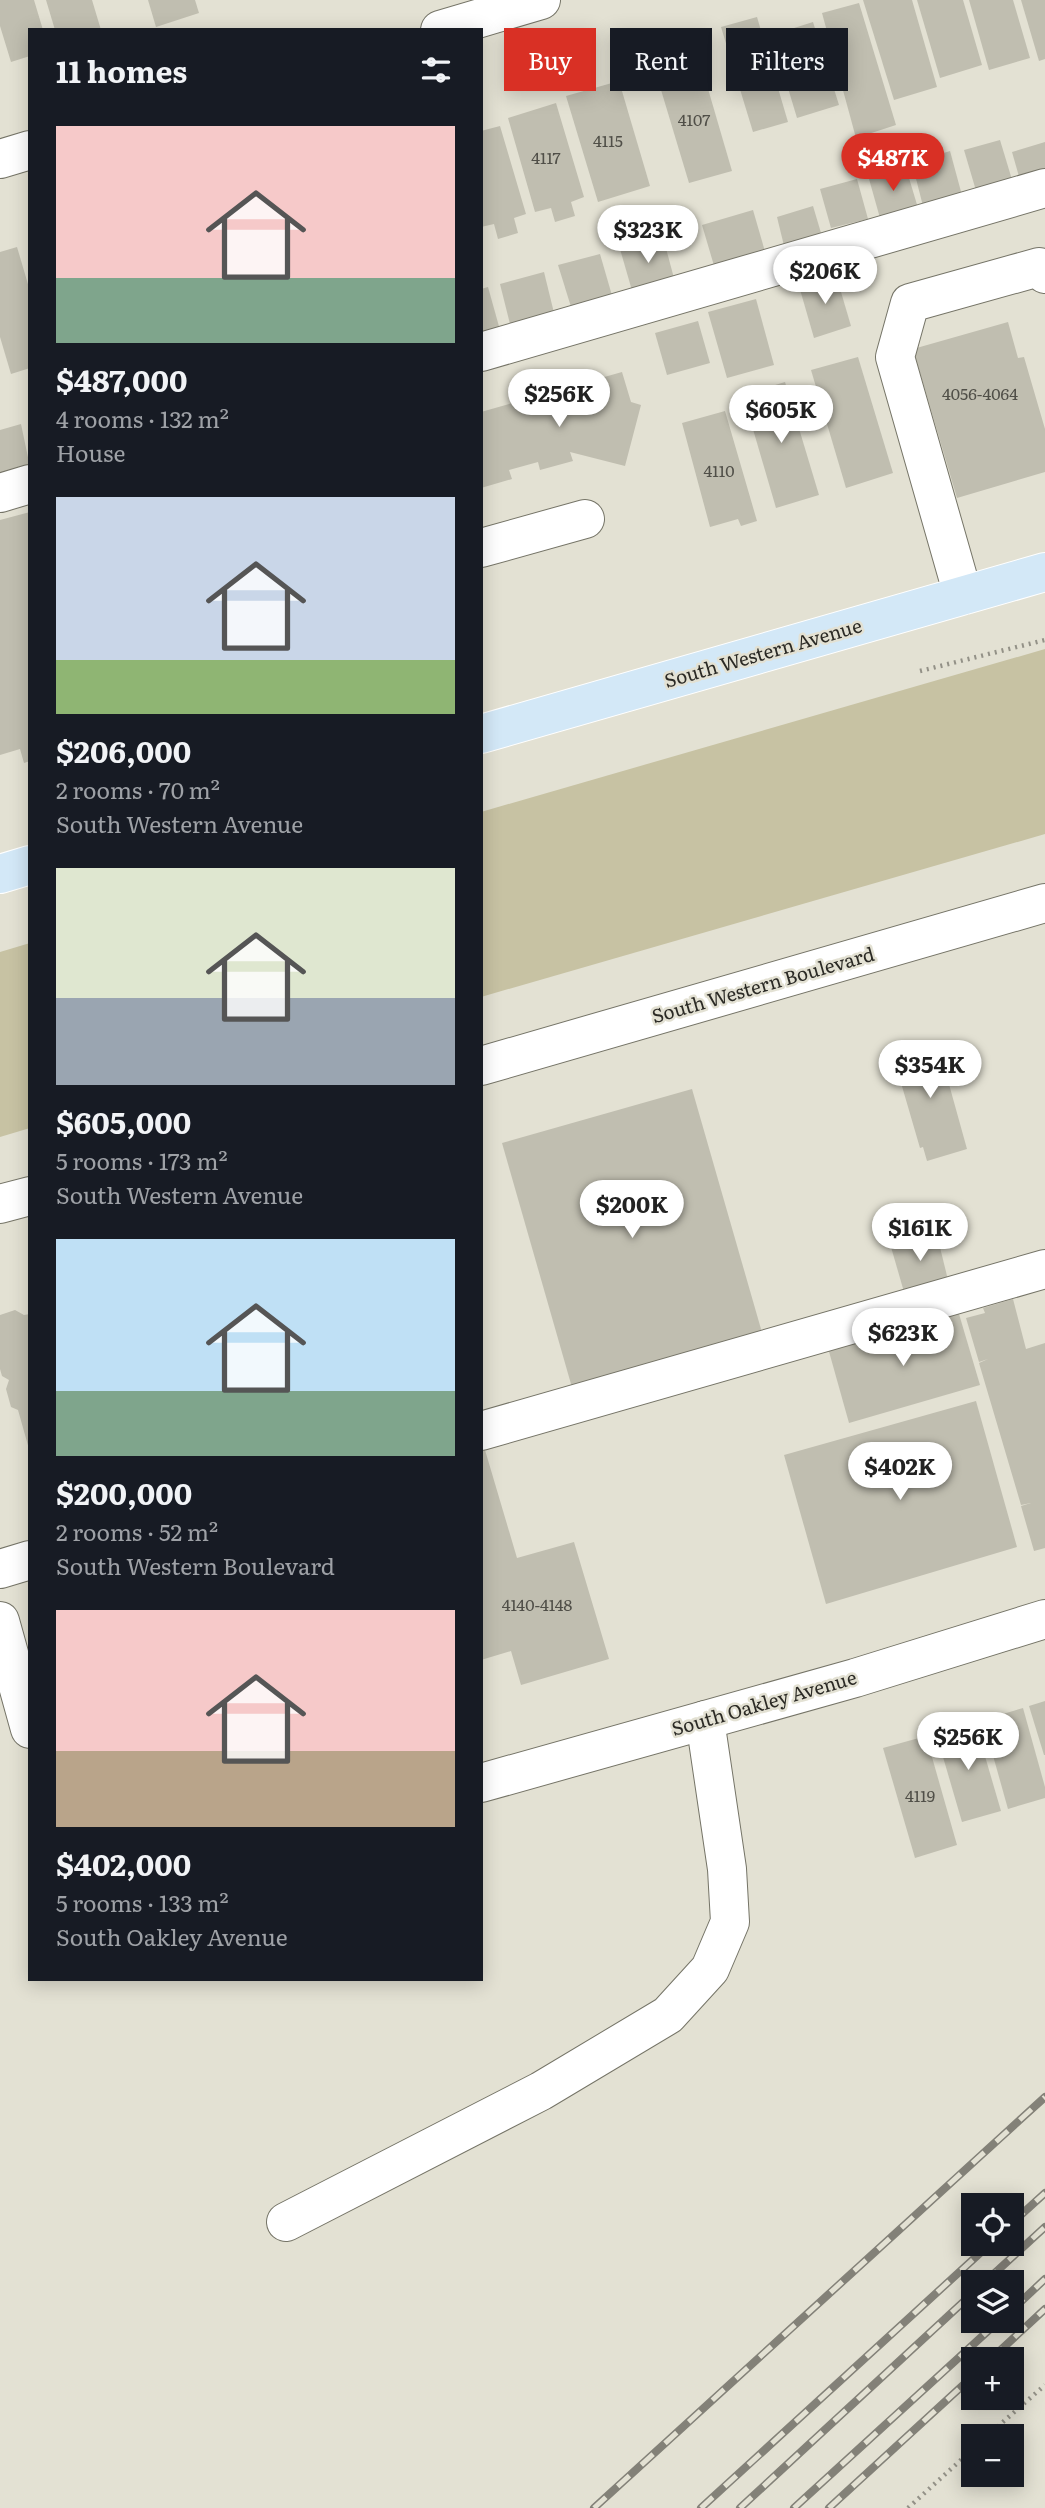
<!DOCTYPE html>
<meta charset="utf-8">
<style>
body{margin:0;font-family:Literata,serif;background:#20242c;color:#f1f3f6;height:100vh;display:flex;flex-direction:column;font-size:26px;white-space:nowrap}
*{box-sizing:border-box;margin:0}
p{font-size:23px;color:#9ea1a6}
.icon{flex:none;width:38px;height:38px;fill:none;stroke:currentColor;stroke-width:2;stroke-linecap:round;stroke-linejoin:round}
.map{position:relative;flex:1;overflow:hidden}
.panel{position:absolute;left:28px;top:28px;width:455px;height:1953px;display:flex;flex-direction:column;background:#171b24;border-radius:0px;box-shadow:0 4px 18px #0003}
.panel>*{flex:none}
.hud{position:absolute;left:504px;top:28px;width:436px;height:63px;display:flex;gap:14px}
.fabs{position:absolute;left:961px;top:2193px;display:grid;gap:14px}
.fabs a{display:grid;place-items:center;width:63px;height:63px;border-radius:0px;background:#171b24;box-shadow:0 4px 18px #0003;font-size:35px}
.price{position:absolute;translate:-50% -60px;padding:0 16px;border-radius:24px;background:#fff;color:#222;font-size:23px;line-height:46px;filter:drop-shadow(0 2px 4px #0008)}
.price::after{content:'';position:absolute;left:50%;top:42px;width:21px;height:16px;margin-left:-10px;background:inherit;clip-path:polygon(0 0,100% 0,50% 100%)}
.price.on{background:#d93025;color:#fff}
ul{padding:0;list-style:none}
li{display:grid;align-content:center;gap:14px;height:371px;padding:0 28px}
li span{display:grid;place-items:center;height:217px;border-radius:0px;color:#555}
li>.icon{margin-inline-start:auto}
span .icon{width:126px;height:126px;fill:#fffc;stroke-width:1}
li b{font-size:30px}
h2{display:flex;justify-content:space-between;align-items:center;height:84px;padding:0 28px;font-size:30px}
.tag{padding:0 24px;border-radius:0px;background:#171b24;box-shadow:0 4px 18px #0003;font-size:24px;line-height:63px}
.tag.on{background:#d93025;color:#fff}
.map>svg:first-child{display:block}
.green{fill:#c7c2a3}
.building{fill:#c0beb0}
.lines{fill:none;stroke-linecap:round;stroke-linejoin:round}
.minor-casing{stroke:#757467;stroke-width:40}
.major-casing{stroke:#fff;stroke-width:40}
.path{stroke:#939187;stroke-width:4.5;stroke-dasharray:2 5;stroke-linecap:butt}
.minor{stroke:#fff;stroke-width:38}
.major{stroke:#d3e8f7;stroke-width:38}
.rail-casing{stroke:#838178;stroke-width:8}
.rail{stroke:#e3e1d3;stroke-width:5;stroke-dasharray:16;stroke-linecap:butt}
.labels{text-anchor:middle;stroke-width:5;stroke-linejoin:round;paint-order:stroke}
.number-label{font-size:16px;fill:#504f48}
.street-label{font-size:19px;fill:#2b2a25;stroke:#e3e1d3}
</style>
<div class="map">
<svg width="1045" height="2508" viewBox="0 0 1045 2508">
<rect width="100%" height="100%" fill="#e3e1d3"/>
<g class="green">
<path d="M1045 649V834L481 997V812Z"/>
<path d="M30 943V1128L0 1137V952Z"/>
</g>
<g class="building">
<path d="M0 0H34L43 30H30V56L11 62 0 26Z"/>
<path d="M46 0H92L101 30H55Z"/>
<path d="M148 0H195L199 13 156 27Z"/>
<path d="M863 0H912L937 87 894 100Z"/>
<path d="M917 0H963L982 65 940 78Z"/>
<path d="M969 0H1013L1030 58 989 70Z"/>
<path d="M1021 0H1045V59L1039 61Z"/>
<path d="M859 3 896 125 856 138 822 13Z"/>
<path d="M757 17 788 122 753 132 721 27Z"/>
<path d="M813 22 839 105 797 118 772 35Z"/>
<path d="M699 58 732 171 689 183 655 70Z"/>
<path d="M619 81 650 186 598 202 566 96Z"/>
<path d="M556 103 584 197 571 202 575 216 555 222 551 208 535 212 508 118Z"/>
<path d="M500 126 526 214 514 218 518 233 498 239 494 224 481 227V131Z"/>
<path d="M1000 140 1013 183 977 194 964 150Z"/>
<path d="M1045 142V180L1022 187 1012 152Z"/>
<path d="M950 151 963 199 924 210 912 163Z"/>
<path d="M906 168 918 208 880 218 869 179Z"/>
<path d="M857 179 868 219 831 228 820 189Z"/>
<path d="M813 206 824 243 786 254 777 217Z"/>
<path d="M753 210 766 255 715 269 702 225Z"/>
<path d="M663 237 675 282 633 294 620 249Z"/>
<path d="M17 247 30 291V368L11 374 0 337V252Z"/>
<path d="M600 254 613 299 572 310 558 265Z"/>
<path d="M544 272 555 317 511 328 500 284Z"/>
<path d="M836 275 851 326 814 338 799 286Z"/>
<path d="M488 287 500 330 481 336V289Z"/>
<path d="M756 299 774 365 727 378 708 312Z"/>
<path d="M698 321 710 363 667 375 655 333Z"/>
<path d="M1008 322 1018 358 1024 357 1045 429V472L957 498 913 349Z"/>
<path d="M858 357 893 473 846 488 811 370Z"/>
<path d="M622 372 631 402 641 405 625 466 570 452 573 461 540 470 538 462 509 470 512 479 481 488V412Z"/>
<path d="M785 382 819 495 776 508 743 395Z"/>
<path d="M725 411 757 521 741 526 738 519 710 527 682 423Z"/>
<path d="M21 424 30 467 0 475V430Z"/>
<path d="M30 512V761L24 763 20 749 0 755V520Z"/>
<path d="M937 1041 967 1149 927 1161 923 1147 920 1148 892 1052Z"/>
<path d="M692 1089 763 1336 573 1391 502 1143Z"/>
<path d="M937 1235 948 1280 904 1292 891 1247Z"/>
<path d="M1013 1299 1026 1349 1045 1343V1548L1034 1551 1021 1506 1031 1503 1021 1505 979 1363 988 1359 979 1362 966 1318 985 1313 983 1308Z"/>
<path d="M15 1310 24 1315 30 1314 29 1449 18 1410 11 1407 6 1389 9 1380 2 1376 0 1369V1315Z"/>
<path d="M959 1314 980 1385 849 1423 828 1348Z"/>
<path d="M976 1401 1017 1547 826 1604 784 1455Z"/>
<path d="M485 1450 517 1558 574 1542 609 1659 521 1685 511 1651 481 1660V1451Z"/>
<path d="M1045 1701V1755H1044L1029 1706Z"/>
<path d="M1023 1708 1045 1787V1798L1008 1809 983 1720Z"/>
<path d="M975 1722 1001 1811 962 1822 936 1733Z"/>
<path d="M926 1736 957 1845 915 1858 883 1748Z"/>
</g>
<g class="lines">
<defs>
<g id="minor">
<path d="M440 30 541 0"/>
<path d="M0 159 30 150"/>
<path d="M481 352 1045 188"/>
<path d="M0 493 30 484"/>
<path d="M481 548 585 519"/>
<path d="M963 595 895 357 910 303 1039 267 1045 274"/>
<path d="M481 1066 1045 903"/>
<path d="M0 1204 30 1196"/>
<path d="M481 1431 1045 1269"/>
<path d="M0 1569 30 1560"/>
<path d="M0 1621 30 1729"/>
<path d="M481 1783 855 1678 1045 1619"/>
<path d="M286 2222 541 2091 668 2015 710 1969 730 1922 727 1869 705 1720"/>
</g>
<g id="major">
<path d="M481 734 1045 572"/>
<path d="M0 874 30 865"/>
</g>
</defs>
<use href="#minor" class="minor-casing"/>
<use href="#major" class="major-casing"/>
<g class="path">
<path d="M920 671 1045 640"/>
<path d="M987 2436 1045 2385"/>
<path d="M908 2508 973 2449"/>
</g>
<use href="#minor" class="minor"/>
<use href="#major" class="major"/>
<defs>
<g id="rail">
<path d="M1012 2223 1045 2193"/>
<path d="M985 2282 1045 2227"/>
<path d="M1012 2310 1045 2279"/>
<path d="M991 2359 1045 2309"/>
<path d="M594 2508 1045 2097"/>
<path d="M701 2508 990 2244"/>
<path d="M740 2508 973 2293"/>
<path d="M794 2508 1000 2320"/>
<path d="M829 2508 973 2376"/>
</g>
</defs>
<use href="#rail" class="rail-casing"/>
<use href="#rail" class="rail"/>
</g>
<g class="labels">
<g class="number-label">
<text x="694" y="126">4107</text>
<text x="608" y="147">4115</text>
<text x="546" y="164">4117</text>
<text x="980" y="400">4056-4064</text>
<text x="719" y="477">4110</text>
<text x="537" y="1611">4140-4148</text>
<text x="920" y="1802">4119</text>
</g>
<g class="street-label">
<text transform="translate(763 653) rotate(-16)" y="7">South Western Avenue</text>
<text transform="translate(763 985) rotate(-16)" y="7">South Western Boulevard</text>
<text transform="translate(764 1703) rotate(-16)" y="7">South Oakley Avenue</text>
</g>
</g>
</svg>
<div class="fabs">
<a><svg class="icon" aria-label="locate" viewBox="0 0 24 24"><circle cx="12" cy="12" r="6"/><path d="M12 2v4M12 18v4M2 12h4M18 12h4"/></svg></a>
<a><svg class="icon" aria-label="layers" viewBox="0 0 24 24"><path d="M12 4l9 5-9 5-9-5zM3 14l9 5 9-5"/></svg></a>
<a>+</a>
<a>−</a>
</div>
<b class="price on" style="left:893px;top:193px">$487K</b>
<b class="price" style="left:648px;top:265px">$323K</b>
<b class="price" style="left:825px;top:306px">$206K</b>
<b class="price" style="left:559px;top:429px">$256K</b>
<b class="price" style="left:781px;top:445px">$605K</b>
<b class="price" style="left:930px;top:1100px">$354K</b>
<b class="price" style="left:632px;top:1240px">$200K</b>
<b class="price" style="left:920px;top:1263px">$161K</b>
<b class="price" style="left:903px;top:1368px">$623K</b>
<b class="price" style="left:900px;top:1502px">$402K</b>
<b class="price" style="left:968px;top:1772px">$256K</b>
<div class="hud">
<a class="tag on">Buy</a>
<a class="tag">Rent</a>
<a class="tag">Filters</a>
</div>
<section class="panel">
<h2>11 homes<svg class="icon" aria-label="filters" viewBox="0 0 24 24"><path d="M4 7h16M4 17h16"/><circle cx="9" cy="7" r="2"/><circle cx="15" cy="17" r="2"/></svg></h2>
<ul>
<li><span style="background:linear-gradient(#f6c9c9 70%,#7fa58c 0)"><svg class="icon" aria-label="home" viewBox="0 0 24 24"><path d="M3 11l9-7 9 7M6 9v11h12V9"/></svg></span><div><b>$487,000</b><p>4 rooms · 132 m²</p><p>House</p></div></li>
<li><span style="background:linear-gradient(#c9d6e8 75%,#8fb573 0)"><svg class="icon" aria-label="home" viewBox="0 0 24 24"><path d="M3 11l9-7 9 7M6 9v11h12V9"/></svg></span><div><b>$206,000</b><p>2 rooms · 70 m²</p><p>South Western Avenue</p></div></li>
<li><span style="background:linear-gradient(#dfe7d0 60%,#9aa5b1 0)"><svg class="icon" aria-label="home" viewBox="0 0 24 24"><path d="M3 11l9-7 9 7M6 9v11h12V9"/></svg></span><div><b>$605,000</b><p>5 rooms · 173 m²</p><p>South Western Avenue</p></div></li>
<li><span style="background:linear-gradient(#bfe0f5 70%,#7fa58c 0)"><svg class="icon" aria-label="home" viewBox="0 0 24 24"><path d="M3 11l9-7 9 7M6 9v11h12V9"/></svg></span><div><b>$200,000</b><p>2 rooms · 52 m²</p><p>South Western Boulevard</p></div></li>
<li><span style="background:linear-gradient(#f6c9c9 65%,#b9a48a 0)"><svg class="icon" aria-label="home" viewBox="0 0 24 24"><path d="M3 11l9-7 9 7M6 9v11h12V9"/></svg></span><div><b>$402,000</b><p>5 rooms · 133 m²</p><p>South Oakley Avenue</p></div></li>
</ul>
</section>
</div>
